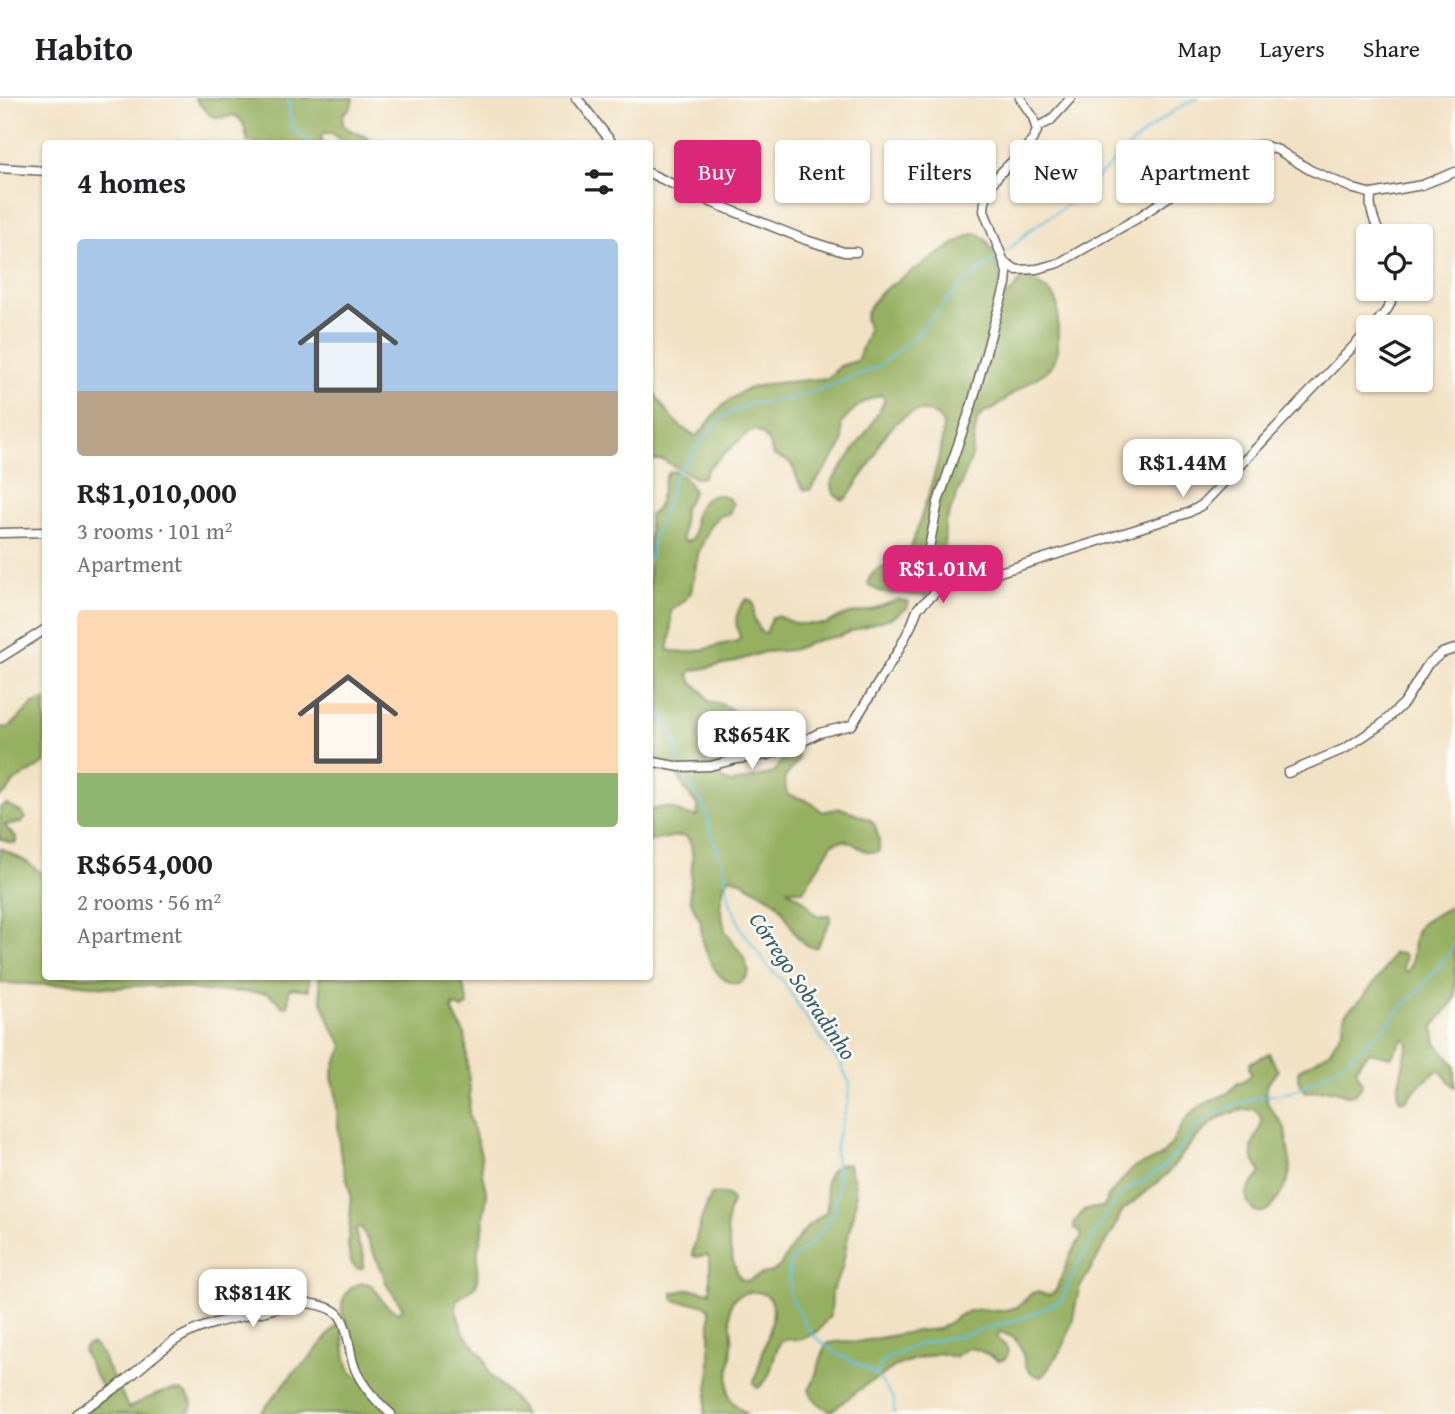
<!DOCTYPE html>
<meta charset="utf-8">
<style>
body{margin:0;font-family:"Gentium Book Plus",serif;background:#f2f2f2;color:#202124;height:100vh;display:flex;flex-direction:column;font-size:26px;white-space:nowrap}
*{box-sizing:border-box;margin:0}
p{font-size:23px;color:#757577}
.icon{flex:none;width:38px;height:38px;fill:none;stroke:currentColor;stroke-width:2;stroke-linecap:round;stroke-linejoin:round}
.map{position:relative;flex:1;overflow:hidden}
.details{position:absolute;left:42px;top:42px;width:611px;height:840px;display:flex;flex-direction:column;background:#fff;border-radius:7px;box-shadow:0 2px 5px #0004}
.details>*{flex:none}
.top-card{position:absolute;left:674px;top:42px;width:665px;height:63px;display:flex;gap:14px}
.buttons{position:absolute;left:1356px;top:126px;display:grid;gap:14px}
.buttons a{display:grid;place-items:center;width:77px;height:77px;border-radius:7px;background:#fff;box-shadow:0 2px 5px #0004;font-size:35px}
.price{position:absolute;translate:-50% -60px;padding:0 16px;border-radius:14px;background:#fff;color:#222;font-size:23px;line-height:46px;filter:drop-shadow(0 2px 4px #0008)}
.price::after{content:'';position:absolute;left:50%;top:42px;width:21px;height:16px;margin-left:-10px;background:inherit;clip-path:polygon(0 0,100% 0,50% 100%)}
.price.on{background:#db2777;color:#fff}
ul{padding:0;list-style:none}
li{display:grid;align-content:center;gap:14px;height:371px;padding:0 35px}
li span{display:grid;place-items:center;height:217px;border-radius:7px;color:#555}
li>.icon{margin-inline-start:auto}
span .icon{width:126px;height:126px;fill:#fffc;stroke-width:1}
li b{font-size:30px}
h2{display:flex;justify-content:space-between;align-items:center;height:84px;padding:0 35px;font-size:30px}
.chip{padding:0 24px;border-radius:7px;background:#fff;box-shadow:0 2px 5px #0004;font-size:24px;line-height:63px}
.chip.on{background:#db2777;color:#fff}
header{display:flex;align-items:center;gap:42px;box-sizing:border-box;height:98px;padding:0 35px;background:#fff;border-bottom:2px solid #e0e0e0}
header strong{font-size:33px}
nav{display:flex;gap:38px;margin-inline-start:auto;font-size:24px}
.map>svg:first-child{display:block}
.forest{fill:#96b062;stroke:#59663f;stroke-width:2}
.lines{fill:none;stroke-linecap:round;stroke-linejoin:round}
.stream{stroke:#61c1e0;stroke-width:2}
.minor-casing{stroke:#676157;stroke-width:11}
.minor{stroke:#fff;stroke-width:8}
.labels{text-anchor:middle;stroke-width:5;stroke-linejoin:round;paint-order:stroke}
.water-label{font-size:23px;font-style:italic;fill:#385e6a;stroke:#fdfcf7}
</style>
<header>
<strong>Habito</strong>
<nav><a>Map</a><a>Layers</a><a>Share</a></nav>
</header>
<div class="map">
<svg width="1455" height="1316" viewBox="0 0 1455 1316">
<rect width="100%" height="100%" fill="#fdfcf7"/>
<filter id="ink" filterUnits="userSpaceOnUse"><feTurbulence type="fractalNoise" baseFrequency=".0143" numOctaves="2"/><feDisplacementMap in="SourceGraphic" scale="14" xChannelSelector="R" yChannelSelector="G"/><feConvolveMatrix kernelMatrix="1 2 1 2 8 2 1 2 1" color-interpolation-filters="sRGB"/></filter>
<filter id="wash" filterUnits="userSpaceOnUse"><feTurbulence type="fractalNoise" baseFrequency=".00686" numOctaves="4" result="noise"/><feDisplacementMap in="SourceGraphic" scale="28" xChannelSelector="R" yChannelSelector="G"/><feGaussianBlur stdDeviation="1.57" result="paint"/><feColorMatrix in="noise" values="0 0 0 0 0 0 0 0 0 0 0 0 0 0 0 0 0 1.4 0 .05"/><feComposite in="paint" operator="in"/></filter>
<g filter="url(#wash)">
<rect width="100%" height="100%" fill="#f2e2c5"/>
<g class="forest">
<path d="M195 0H353L351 9 343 16V27C353 36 366 37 376 45H343L332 35H325L321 38 323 45H248C245 33 246 23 234 17 211 24 209 17 195 0Z"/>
<path d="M976 135C998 143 996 180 1006 198 1015 194 1017 184 1024 178L1049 193 1056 201 1058 211V252L1054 264 1047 273 1012 296 994 311 984 314 977 322 971 361 945 427 944 459 934 479 931 493 927 498 884 495 869 488 868 483C877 466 887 470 901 461 906 457 909 452 912 447 920 421 948 346 942 324 922 298 894 323 881 343 877 349 876 357 872 363 865 375 855 387 848 399L843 402 834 396 831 385 871 327 885 302 882 297C865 301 851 312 841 326L843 343 841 349 810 392H805C795 384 797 373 790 365 785 361 778 360 773 357 770 346 766 336 755 332L749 334 709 369 703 379 695 380 663 362H649V279C653 300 676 329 695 338L700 335 721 309 744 292 767 286 828 280 840 268 857 263 867 237 869 231 865 220 867 213 878 197 892 186 966 139Z"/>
<path d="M675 373 687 382 693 392 692 397 684 410 682 442 687 444C691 441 693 441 694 435 695 427 693 421 697 412 703 398 723 390 733 406L729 416 719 418 711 426 698 456 691 494 684 503 671 513V536L668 552C693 559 715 546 738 543L740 538C734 525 735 511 747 501L752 503 754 509V520L761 534 766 535 772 519 777 518 797 526H826L841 518 870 512 892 504 898 502 909 504 907 510 893 519 851 533 840 538 818 542 792 552 764 554 731 565 691 573 689 577 691 583 703 594 708 603 724 607 733 613 730 618 707 624 698 637 701 661 710 668 716 677 726 683 732 685 773 675 786 657 797 656 799 661 784 681 786 692 788 697C802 700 813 704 822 714L841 710 871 722 875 728 879 742V753C858 759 853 734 832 746L803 793 788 791C793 797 797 797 802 801 816 811 808 820 830 817V823L817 849C796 852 790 819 778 806 772 800 738 780 730 779L724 787 720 807 722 818 725 833 743 858 749 874C746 880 741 887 733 885 715 881 707 858 703 843 701 836 702 828 700 822 696 813 690 807 690 797 689 784 698 748 686 739 680 735 658 743 649 743V713C675 702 679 720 697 718 701 706 692 702 686 693 682 686 679 678 675 671L669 674 649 671V418L657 411 666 378 669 374Z"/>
<path d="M45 602V665L14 684 6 695 0 699V630L10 629 33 606Z"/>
<path d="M7 706 22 715 26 720 22 724 5 727 8 732 16 739V745H11L0 741V709Z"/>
<path d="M0 750 27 764 45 778 46 878H309V892L293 890 289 892 288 908 283 909 276 901 267 895 223 893 213 894 166 888 157 890 152 888H133L115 890 73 885 51 887 0 885Z"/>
<path d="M1455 805V901L1433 929 1436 945 1455 967V989C1448 984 1445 976 1438 972L1420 987 1405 1003 1399 1002 1398 990 1407 951 1408 945 1405 941 1401 944 1391 959 1370 954 1362 961 1356 971 1362 986 1360 992C1346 1002 1345 994 1331 992 1323 991 1314 994 1306 994 1300 987 1296 981 1299 972L1329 954 1343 931 1344 920 1346 915 1363 899 1383 874 1393 855 1404 856 1405 861 1403 871 1408 874C1417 862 1409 839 1421 826 1427 820 1447 812 1455 805Z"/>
<path d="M320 878H427L433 880 434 879H461L468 907 463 911 453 907 452 912 465 937 470 994 469 1017 481 1056 482 1076 487 1097 483 1121 484 1127 478 1151 477 1185C474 1190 463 1197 457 1202L456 1212 463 1234 484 1260 490 1277 514 1301 524 1316H260L295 1273 306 1264 336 1228 342 1230C347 1253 340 1275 367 1284L366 1273 342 1214C341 1206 344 1198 349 1192 352 1188 354 1187 359 1186 375 1182 376 1196 384 1205 388 1210 393 1212 399 1214L403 1210 387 1187 381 1170 361 1129 356 1131 357 1143 364 1158 363 1170 358 1171 353 1167 350 1161 348 1148 351 1107 350 1093 340 1054 336 996 332 979 335 966 343 950 342 945 333 932 321 900 319 879Z"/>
<path d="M1269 955 1278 973 1266 987 1267 1004 1272 1013 1279 1021 1285 1031 1291 1070C1289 1082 1277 1108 1265 1113 1254 1119 1243 1103 1248 1093 1251 1086 1258 1081 1261 1074 1257 1066 1252 1063 1252 1053 1251 1038 1272 1025 1254 1011L1238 1013 1221 1019 1211 1026 1194 1042 1167 1076 1122 1113 1114 1131 1079 1191 1073 1220 1064 1247 1046 1274 1041 1279C1018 1273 1028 1255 1016 1242 1012 1238 1005 1236 1000 1234L997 1239 1007 1250 1008 1256 1005 1261 999 1263 979 1252 968 1250 954 1259 939 1255 912 1262 896 1268 878 1280 868 1285 831 1313C821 1309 813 1302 809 1292L814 1282 825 1249 828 1245 845 1243 857 1244 917 1233 939 1231 960 1217 969 1213 981 1211 1000 1213 1018 1209 1032 1195 1037 1194 1047 1197 1052 1196 1056 1192 1071 1156 1082 1138 1079 1133 1074 1130V1125L1084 1112 1102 1109 1106 1106 1108 1098 1133 1070 1160 1059 1171 1047 1184 1023 1192 1015 1202 1007 1228 995 1238 985 1248 980 1252 975 1249 971 1250 965Z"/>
<path d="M848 1066 854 1082 856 1099 854 1116 849 1133 842 1171 832 1193 831 1216 819 1232 813 1236 799 1242 786 1241 781 1243C770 1260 776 1276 758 1290L753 1286C757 1275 760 1265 763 1254 768 1236 788 1192 751 1194 744 1195 735 1198 732 1204 727 1215 732 1226 732 1237 734 1256 725 1277 729 1296 731 1306 740 1310 747 1316H704L710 1278V1212C702 1200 685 1209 673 1201V1195L689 1191 710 1194V1161L707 1157 696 1159 692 1156 701 1122 711 1097C720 1095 727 1094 732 1103 730 1111 727 1118 727 1126 727 1139 733 1171 741 1181L747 1183 762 1176 772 1174 780 1168 795 1144 808 1128 826 1114C833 1094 815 1085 837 1067Z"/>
<path d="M91 1246 96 1249 103 1258 107 1269 121 1294 128 1310C147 1302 182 1276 193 1307L187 1316H79L107 1295 99 1285 83 1253 86 1248Z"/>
</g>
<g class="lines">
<g class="stream">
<path d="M288 0 292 30 312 46"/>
<path d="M1006 154C1016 146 1024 137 1034 129 1049 119 1065 110 1078 98 1117 63 1149 22 1198 0"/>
<path d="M649 463 654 438 670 397 673 381 714 326 727 316 750 306 796 299 829 288 879 268 913 240 965 183 1000 158"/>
<path d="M649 552 657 602 661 614 672 633 679 665"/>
<path d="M682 673 687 684 702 705 708 720 710 733 724 768 730 804 742 832 763 861 767 868 783 883 809 924 841 967 850 986 847 1008 838 1038 835 1054 838 1088 834 1114 819 1137 789 1165V1195L807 1230 816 1240 838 1256 869 1272 876 1277 894 1301V1316"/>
<path d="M876 1277 883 1263 910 1250 927 1244 964 1237 1020 1221 1061 1203 1078 1166 1103 1121 1124 1093 1148 1080 1163 1069 1180 1051 1187 1041 1188 1035 1216 1014 1255 1000 1291 994 1317 981 1346 963 1385 929 1399 912 1419 892 1448 857 1455 846"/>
</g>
</g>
</g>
<g filter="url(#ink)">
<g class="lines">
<defs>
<g id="minor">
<path d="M577 0 613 46"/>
<path d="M1020 0 1033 19 1037 33C1025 62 985 73 984 113L1004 164 1007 175 1006 186 993 229 972 306 938 404 929 450 930 467 935 481 941 486 952 489 1188 415 1202 407 1368 233"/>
<path d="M1037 29 1050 23 1071 0"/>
<path d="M0 70 46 73"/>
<path d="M649 75 713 105 806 142 844 154H856"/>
<path d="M1380 138C1376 125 1367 109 1372 96L1422 87 1455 74"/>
<path d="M1004 164 1017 172 1037 171 1059 165 1136 121 1211 70 1248 48 1263 47 1278 52 1310 72 1354 91 1372 96"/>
<path d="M1372 229C1382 218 1395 207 1392 191"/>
<path d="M0 435 46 434"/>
<path d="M0 560 46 531"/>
<path d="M649 663 680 669 710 668 737 661 767 657 796 647 819 635 852 627 898 553 911 528 918 510 935 495 941 486"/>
<path d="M1288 675 1346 650 1382 626 1404 605 1428 566 1442 555 1455 551"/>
<path d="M76 1316C91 1305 107 1298 121 1286 140 1271 158 1253 179 1240 204 1225 237 1220 266 1213 277 1210 290 1206 302 1205 312 1205 329 1208 337 1215 348 1224 349 1251 353 1265 359 1284 376 1303 391 1316"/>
</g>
</defs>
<use href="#minor" class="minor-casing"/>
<use href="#minor" class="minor"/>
</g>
</g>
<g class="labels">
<g class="water-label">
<text transform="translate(803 888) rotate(56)" y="8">Córrego Sobradinho</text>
</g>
</g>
</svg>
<div class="buttons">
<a><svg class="icon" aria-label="locate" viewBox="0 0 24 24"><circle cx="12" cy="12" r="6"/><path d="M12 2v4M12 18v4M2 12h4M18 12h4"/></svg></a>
<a><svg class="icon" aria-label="layers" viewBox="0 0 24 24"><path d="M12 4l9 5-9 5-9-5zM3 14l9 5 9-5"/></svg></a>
</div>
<b class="price" style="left:1183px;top:401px">R$1.44M</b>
<b class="price on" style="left:943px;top:507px">R$1.01M</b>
<b class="price" style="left:752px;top:673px">R$654K</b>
<b class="price" style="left:253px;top:1231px">R$814K</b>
<div class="top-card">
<a class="chip on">Buy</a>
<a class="chip">Rent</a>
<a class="chip">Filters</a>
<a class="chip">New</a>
<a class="chip">Apartment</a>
</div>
<section class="details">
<h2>4 homes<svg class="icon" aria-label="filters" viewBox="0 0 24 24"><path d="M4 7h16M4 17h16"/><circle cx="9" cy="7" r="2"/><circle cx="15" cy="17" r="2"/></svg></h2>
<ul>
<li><span style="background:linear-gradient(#a9c7e8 70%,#b9a48a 0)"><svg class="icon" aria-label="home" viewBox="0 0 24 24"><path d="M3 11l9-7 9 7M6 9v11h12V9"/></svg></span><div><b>R$1,010,000</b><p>3 rooms · 101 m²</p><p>Apartment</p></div></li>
<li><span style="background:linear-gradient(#ffd9b3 75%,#8fb573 0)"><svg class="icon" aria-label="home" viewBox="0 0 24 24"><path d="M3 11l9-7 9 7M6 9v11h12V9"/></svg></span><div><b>R$654,000</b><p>2 rooms · 56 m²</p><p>Apartment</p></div></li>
</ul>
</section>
</div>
